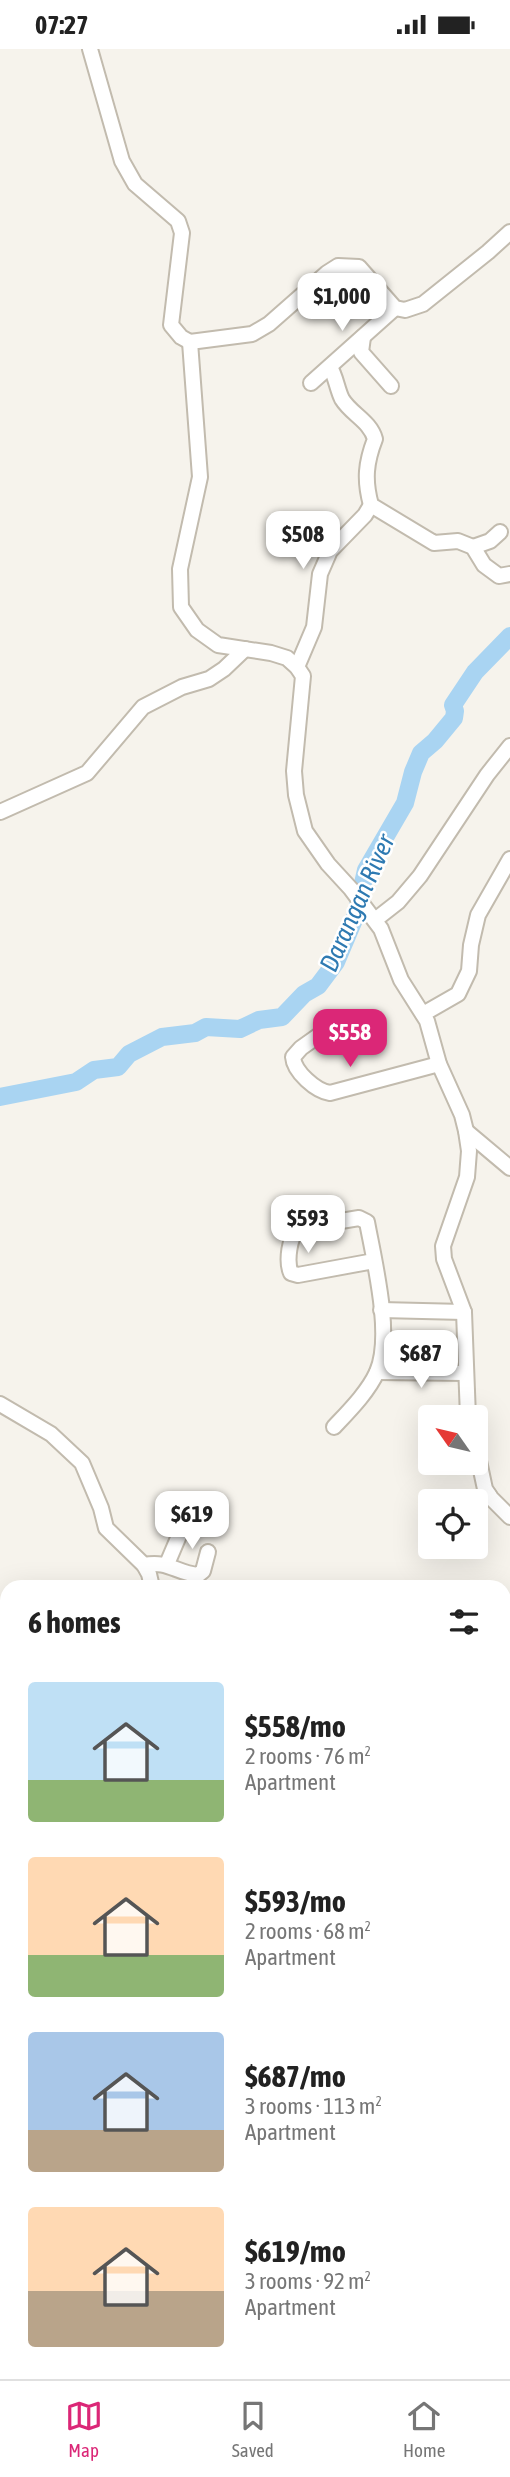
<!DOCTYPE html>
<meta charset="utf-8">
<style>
body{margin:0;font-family:"Asap Condensed",sans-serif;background:#f2f2f2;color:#222;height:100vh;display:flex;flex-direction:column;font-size:26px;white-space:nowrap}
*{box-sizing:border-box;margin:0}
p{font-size:23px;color:#767676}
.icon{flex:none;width:38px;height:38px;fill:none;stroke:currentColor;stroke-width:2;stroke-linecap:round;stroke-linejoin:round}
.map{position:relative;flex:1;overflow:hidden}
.details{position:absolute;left:0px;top:1531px;width:511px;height:800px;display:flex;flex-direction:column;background:#fff;border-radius:21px 21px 0 0;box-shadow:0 7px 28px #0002}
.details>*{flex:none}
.needle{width:46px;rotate:304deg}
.fabs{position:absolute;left:418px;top:1356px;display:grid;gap:14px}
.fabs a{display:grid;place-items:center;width:70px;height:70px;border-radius:7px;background:#fff;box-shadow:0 7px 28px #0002;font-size:35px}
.price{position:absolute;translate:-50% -60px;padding:0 16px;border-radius:14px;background:#fff;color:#222;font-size:23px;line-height:46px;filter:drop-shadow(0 2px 4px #0008)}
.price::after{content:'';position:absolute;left:50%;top:42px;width:21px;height:16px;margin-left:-10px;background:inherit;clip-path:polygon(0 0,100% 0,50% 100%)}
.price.active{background:#db2777;color:#fff}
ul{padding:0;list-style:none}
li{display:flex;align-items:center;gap:21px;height:175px;padding:0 28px}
li span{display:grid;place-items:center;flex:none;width:196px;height:140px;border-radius:7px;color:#555}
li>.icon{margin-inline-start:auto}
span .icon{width:84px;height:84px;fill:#fffc;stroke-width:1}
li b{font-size:30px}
h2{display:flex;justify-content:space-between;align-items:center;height:84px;padding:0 28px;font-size:30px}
.status{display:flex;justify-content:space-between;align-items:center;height:49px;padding:0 35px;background:#fff;direction:ltr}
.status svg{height:19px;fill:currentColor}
.menu{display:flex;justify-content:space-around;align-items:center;height:98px;border-top:2px solid #e0e0e0;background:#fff;font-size:19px;color:#767676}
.menu a{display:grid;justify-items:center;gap:4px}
.menu .active{color:#db2777}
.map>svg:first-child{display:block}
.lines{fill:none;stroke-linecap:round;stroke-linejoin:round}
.river{stroke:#a9d4f2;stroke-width:18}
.minor-casing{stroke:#c2bbae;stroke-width:18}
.minor{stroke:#fff;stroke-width:14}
.labels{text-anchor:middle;stroke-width:5;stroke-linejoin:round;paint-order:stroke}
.water-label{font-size:26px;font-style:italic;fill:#2e7ab2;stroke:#fff}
</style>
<div class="status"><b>07:27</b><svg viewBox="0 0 49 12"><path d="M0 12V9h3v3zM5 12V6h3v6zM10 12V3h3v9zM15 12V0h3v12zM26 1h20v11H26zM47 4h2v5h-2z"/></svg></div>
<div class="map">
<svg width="510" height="2330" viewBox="0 0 510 2330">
<rect width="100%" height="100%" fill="#f6f3ec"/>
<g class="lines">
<path class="river" d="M0 1048 76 1033 94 1021 118 1018 129 1005 162 988 195 984 206 978 240 980 259 971 282 968 304 945 318 937 336 913 356 866 366 821 405 754 413 723 421 704 435 692 454 669 455 662 453 656 475 623 510 587"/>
<defs>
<g id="minor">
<path d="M90 0 122 112 135 135 178 172 182 184 171 276 181 288 190 293"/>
<path d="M363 288 361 303 391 337"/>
<path d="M190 293 200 428 180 520 181 558 197 581 218 596 271 604 287 609 297 618 303 627 294 722 296 746 305 782 328 815 351 840 381 880 401 931 427 972 439 1015 462 1066 466 1082 469 1102 467 1128 443 1197 444 1210 464 1263 468 1368"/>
<path d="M190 293 252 285 269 275 327 224 338 217 359 218 395 259 405 261 423 255 488 203 510 183"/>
<path d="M330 318C336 328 337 340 342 350 351 365 370 372 375 390 366 413 364 431 371 456L434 494 458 492 473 498 484 516 499 527 510 525"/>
<path d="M311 334 395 259"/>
<path d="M473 498 490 492 500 483"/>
<path d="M297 618 314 578 320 525 330 502 365 466 371 456"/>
<path d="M0 763 87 724 143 658 182 638 209 630 224 620 245 600"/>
<path d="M375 871 398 853 420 827 487 726 510 697"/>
<path d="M423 965 458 945 469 922 471 896 478 866 510 810"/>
<path d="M339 972 301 999 293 1008C294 1023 316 1042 330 1044L439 1015"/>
<path d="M466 1082 510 1119"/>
<path d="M381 1261 464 1263"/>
<path d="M377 1323 466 1324"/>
<path d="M0 1355 51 1385 82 1414 101 1459 106 1479 144 1516 149 1525 152 1538"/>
<path d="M334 1378C349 1362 368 1343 377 1323 393 1287 374 1211 367 1173L359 1169 299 1179C289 1187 286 1213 291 1224L298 1226 374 1212"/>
<path d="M476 1398 485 1440 491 1449 510 1468"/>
<path d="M475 1452 489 1446"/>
<path d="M167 1515 184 1475"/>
<path d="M144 1516C168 1511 176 1524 198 1526L203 1522 208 1503"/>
<path d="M504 1581 510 1576"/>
<path d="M504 1799 510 1804"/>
<path d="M0 1854 7 1852"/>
<path d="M504 2056 510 2053"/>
<path d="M504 2240 510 2254"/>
<path d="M174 2324 178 2330"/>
<path d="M220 2324 227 2330"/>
<path d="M78 2330 85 2324"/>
<path d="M278 2330 285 2324"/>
<path d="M427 2330 442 2324"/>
</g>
</defs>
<use href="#minor" class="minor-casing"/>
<use href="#minor" class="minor"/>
</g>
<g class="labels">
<g class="water-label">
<text transform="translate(357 854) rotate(-66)" y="9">Darangan River</text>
</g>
</g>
</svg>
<div class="fabs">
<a><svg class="needle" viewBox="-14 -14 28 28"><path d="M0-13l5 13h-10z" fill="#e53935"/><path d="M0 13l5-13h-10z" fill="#767676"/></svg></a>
<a><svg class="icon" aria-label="locate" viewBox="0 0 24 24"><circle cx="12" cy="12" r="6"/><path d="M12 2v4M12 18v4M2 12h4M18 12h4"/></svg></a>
</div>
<b class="price" style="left:342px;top:284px">$1,000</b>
<b class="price" style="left:303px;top:522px">$508</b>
<b class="price active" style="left:350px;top:1020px">$558</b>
<b class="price" style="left:308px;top:1206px">$593</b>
<b class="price" style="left:421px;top:1341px">$687</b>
<b class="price" style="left:192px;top:1502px">$619</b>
<section class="details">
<h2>6 homes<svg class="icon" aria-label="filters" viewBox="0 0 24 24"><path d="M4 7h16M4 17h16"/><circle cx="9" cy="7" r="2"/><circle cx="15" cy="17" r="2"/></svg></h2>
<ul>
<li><span style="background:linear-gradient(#bfe0f5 70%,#8fb573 0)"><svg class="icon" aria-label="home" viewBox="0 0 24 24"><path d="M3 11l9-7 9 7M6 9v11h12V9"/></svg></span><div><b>$558/mo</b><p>2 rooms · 76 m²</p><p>Apartment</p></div></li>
<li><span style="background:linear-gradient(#ffd9b3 70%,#8fb573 0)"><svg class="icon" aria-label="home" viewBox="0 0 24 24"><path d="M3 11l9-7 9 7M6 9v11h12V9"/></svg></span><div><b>$593/mo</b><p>2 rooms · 68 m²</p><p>Apartment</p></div></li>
<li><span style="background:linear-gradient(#a9c7e8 70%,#b9a48a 0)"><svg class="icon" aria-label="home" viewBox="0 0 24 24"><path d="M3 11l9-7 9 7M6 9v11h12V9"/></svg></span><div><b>$687/mo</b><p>3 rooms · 113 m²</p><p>Apartment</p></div></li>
<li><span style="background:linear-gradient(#ffd9b3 60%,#b9a48a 0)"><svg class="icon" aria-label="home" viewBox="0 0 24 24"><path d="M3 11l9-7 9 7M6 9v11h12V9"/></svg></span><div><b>$619/mo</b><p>3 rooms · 92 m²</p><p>Apartment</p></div></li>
</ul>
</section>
</div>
<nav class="menu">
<a class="active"><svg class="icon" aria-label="map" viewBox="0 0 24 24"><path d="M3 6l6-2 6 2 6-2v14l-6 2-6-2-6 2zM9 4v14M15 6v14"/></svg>Map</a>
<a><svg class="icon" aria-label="saved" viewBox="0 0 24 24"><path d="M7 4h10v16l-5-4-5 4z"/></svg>Saved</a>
<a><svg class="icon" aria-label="home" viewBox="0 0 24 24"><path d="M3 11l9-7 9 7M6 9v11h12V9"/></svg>Home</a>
</nav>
